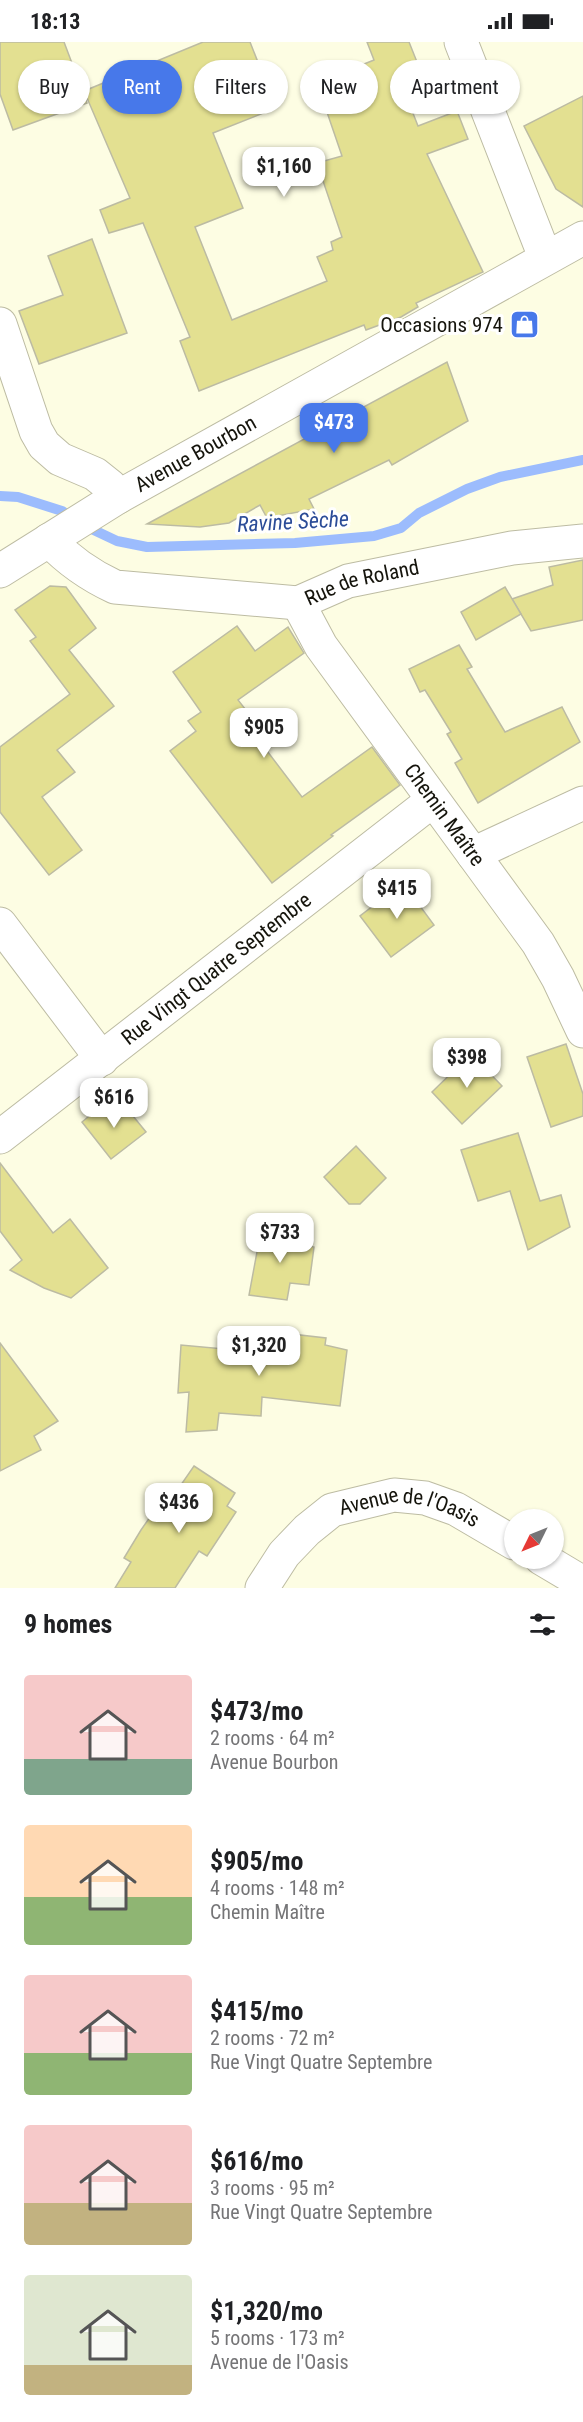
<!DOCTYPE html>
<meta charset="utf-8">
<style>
body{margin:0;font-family:"Roboto Condensed",sans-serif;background:#f6f6f6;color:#202124;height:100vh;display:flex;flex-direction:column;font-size:22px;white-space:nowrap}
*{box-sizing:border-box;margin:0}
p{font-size:20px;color:#757577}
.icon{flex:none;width:33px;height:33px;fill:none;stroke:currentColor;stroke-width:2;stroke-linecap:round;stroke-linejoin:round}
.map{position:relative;height:1546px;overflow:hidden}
.details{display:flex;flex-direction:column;background:#fff;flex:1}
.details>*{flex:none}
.top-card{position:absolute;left:18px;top:18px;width:548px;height:54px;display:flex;gap:12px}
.needle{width:39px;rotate:227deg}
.fabs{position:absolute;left:504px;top:1467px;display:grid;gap:12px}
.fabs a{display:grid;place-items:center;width:60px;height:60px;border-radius:50%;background:#fff;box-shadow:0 2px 4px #0004;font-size:30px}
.price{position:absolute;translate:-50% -51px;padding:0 14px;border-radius:12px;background:#fff;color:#222;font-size:20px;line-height:39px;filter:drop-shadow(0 2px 3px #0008)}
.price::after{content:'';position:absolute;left:50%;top:36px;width:18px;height:14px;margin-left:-9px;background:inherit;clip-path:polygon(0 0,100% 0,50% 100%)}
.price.selected{background:#4778ea;color:#fff}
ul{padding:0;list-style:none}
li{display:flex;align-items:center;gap:18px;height:150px;padding:0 24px}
li span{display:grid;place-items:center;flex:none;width:168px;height:120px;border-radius:6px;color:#555}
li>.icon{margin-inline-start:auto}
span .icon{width:72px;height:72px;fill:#fffc;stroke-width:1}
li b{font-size:26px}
h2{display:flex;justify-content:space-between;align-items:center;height:72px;padding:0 24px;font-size:26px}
.tag{padding:0 21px;border-radius:27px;background:#fff;box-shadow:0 2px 4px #0004;font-size:21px;line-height:54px}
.tag.selected{background:#4778ea;color:#fff}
.status{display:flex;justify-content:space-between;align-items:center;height:42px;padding:0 30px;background:#fff;direction:ltr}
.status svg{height:16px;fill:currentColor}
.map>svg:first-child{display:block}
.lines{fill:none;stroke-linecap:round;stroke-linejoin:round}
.stream{stroke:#9cbcfd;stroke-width:10}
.building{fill:#e3e091;stroke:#bcbba3;stroke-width:1.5}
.minor-casing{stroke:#bdbca3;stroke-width:35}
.minor{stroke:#fff;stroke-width:33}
.labels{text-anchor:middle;stroke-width:6;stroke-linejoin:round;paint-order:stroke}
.poi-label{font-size:21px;fill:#15140c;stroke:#fff;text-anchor:end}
.street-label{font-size:21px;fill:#15140c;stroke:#fff}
.water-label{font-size:22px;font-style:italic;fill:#2b4c97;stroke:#fff}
</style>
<div class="status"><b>18:13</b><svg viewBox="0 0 49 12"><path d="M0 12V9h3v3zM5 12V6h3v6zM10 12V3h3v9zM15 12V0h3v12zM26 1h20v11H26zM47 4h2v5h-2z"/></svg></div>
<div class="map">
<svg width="583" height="1546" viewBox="0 0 583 1546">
<rect width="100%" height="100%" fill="#fdfde3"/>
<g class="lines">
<path class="stream" d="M0 454 18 455 62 469 81 482 117 499 147 505 295 501 374 494 401 486 419 471 467 447 500 435 583 418"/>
</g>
<g class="building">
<path d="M0 0H64L87 61 13 88 0 52Z"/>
<path d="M203 0H250L276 66 213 91 243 166 195 185 232 278 327 239 317 215 333 208 331 200 342 195 317 121 342 114 317 41 374 18 367 0H409L419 25 398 33 418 84 457 69 468 97 427 112 483 230 416 261 418 265 401 275 366 288 364 283 199 349 180 299 190 295 143 181 109 191 100 168 130 156 84 49Z"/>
<path d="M583 54V165L556 147 524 84Z"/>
<path d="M92 197 127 291 39 322 19 269 63 253 48 214Z"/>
<path d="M447 320 468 379 392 423 389 418 309 457 314 467 267 476 260 463 229 481 200 485 147 482Z"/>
<path d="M583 518V578L531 589 512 557 553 543 549 525Z"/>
<path d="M50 544 66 545 96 586 69 608 114 664 57 708 75 730 42 755 82 808 49 833 0 770V705L70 652 30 599 36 595 15 568Z"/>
<path d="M505 545 521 572 476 598 461 570Z"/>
<path d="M237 584 255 609 288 585 304 611 238 658 264 691 258 697 302 755 372 705 400 743 331 793 333 794 272 841 170 709 196 689 188 679 201 670 173 630Z"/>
<path d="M459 603 472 625 467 627 505 690 562 665 580 700 478 761 455 721 462 717 447 692 451 690 425 648 420 650 409 627Z"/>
<path d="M403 841 434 883 391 915 360 874Z"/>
<path d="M566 1002 583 1052V1074L551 1085 527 1015Z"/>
<path d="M471 1012 502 1044 462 1082 432 1050Z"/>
<path d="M107 1059 116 1069 124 1063 146 1090 111 1117 82 1080Z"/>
<path d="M518 1091 540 1159 561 1153 570 1185 528 1208 510 1149 478 1159 461 1108Z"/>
<path d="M356 1104 386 1136 360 1162H349L324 1135Z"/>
<path d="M0 1121 53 1191 70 1177 108 1226 71 1256 44 1246 10 1228 22 1218 0 1189Z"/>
<path d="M262 1183 299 1191 297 1202 314 1205 309 1243 290 1241 287 1258 249 1253Z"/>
<path d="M274 1290 326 1296 325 1303 347 1308 340 1364 262 1355 261 1374 219 1371 217 1388 186 1390 189 1350 178 1351 181 1303 235 1308 236 1302 272 1307Z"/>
<path d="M0 1301 58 1379 34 1394 41 1408 0 1429Z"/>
<path d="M194 1424 235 1451 227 1464 236 1470 207 1514 199 1509 175 1546H115L131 1520 124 1516 141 1488 150 1475 156 1479Z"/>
</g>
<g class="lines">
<defs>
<g id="minor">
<path d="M461 0 545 215"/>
<path d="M0 282 36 389 44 403 60 417 95 432 110 444 118 455"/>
<path id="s1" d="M49 498C69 519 89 533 115 545L298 561 348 539 512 506 583 499"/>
<path id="s2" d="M0 529 118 455 583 196"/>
<path id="s3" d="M298 561 321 604 538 901 558 936 583 989"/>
<path d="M473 812 583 761"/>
<path d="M0 882 102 1017"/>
<path id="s4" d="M0 1095 432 759"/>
<path d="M541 1516 583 1541"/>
<path id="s5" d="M262 1546 284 1512 307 1488 332 1468 394 1453 425 1456 456 1467 514 1501"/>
</g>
</defs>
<use href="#minor" class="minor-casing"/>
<use href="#minor" class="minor"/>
</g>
<defs>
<symbol id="shop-square" viewBox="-11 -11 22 22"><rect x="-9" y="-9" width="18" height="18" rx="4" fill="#4778ea" stroke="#fff"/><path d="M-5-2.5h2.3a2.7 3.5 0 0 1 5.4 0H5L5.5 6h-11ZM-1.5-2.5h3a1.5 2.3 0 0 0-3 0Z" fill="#fff"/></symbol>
</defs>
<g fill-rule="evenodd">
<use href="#shop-square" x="508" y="266" width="33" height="33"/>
</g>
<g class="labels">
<g class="poi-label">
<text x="503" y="290">Occasions 974</text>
</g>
<g class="street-label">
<text dy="7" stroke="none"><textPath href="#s2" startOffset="228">Avenue Bourbon</textPath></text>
<text dy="7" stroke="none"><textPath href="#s1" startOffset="333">Rue de Roland</textPath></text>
<text dy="7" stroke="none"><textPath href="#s3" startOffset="258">Chemin Maître</textPath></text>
<text dy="7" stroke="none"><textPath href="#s4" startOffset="274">Rue Vingt Quatre Septembre</textPath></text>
<text dy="7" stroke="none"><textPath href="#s5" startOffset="186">Avenue de l'Oasis</textPath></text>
</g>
<g class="water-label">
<text transform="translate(293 479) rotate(-3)" y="8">Ravine Sèche</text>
</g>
</g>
</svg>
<div class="fabs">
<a><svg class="needle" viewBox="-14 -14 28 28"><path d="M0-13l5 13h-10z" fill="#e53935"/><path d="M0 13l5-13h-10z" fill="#757577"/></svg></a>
</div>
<b class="price" style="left:284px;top:156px">$1,160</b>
<b class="price selected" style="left:334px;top:412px">$473</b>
<b class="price" style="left:264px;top:717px">$905</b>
<b class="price" style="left:397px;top:878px">$415</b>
<b class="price" style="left:467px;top:1047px">$398</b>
<b class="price" style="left:114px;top:1087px">$616</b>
<b class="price" style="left:280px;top:1222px">$733</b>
<b class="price" style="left:259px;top:1335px">$1,320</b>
<b class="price" style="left:179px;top:1492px">$436</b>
<div class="top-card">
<a class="tag">Buy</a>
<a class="tag selected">Rent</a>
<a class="tag">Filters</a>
<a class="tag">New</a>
<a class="tag">Apartment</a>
</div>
</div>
<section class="details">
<h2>9 homes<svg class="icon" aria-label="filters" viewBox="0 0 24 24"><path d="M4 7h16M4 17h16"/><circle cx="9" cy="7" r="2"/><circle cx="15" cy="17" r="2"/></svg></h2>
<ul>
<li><span style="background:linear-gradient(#f6c9c9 70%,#7fa58c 0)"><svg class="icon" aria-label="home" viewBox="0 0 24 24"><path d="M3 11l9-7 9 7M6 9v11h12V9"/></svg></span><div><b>$473/mo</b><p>2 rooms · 64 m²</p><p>Avenue Bourbon</p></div></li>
<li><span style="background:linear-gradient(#ffd9b3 60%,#8fb573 0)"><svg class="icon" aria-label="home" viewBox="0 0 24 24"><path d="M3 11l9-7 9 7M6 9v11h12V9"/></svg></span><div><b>$905/mo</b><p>4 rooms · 148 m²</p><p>Chemin Maître</p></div></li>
<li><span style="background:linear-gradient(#f6c9c9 65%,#8fb573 0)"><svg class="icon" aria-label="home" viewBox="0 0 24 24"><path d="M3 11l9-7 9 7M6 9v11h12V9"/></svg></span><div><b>$415/mo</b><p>2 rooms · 72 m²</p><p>Rue Vingt Quatre Septembre</p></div></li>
<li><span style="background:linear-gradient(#f6c9c9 65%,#c2b280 0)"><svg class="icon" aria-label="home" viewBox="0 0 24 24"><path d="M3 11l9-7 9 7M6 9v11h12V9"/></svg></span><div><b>$616/mo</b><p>3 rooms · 95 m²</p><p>Rue Vingt Quatre Septembre</p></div></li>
<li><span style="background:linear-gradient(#dfe7d0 75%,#c2b280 0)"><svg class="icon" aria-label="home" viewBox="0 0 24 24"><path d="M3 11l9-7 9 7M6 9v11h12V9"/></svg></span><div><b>$1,320/mo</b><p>5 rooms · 173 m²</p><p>Avenue de l'Oasis</p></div></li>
</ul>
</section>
